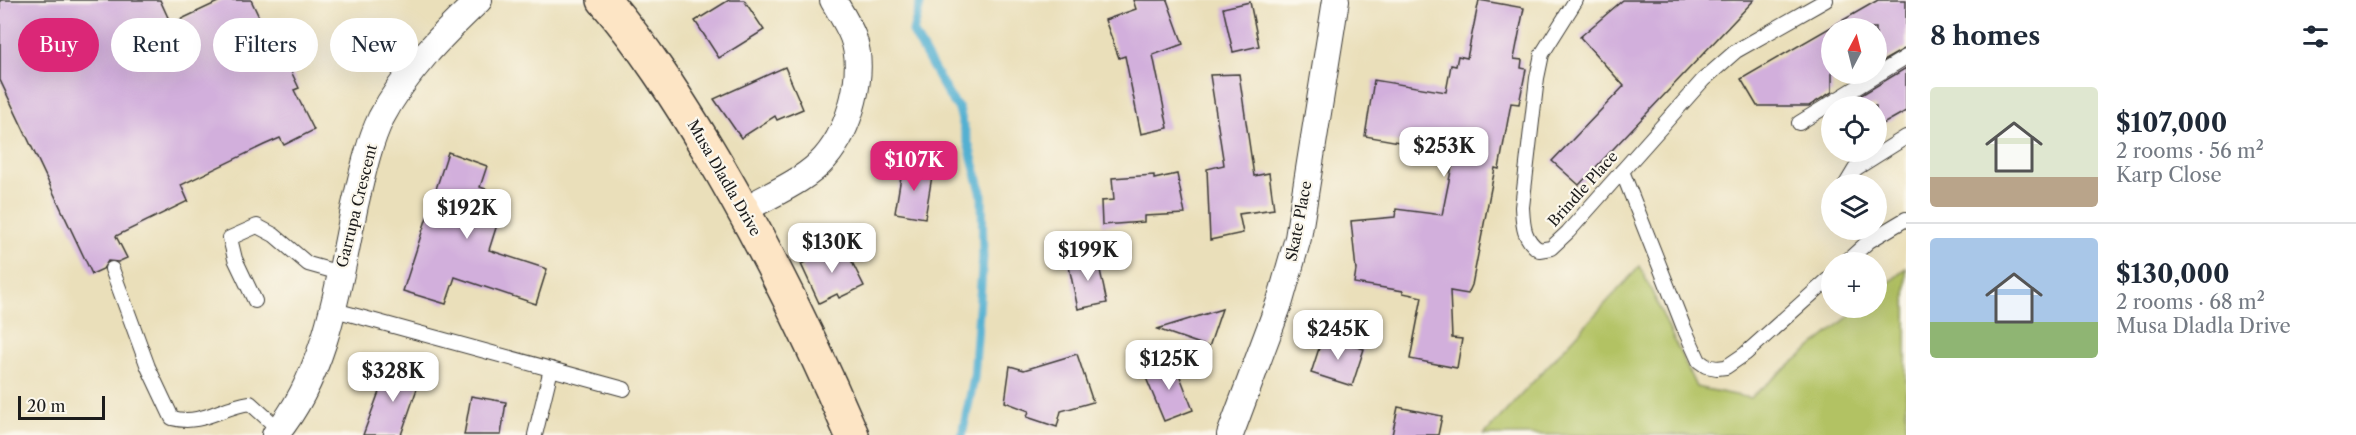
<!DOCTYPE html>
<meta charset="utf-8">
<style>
body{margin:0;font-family:"Libre Caslon Text",serif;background:#f2f2f3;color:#1f2937;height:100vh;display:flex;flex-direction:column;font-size:22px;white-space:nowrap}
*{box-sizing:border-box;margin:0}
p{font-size:20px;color:#747a83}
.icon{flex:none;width:33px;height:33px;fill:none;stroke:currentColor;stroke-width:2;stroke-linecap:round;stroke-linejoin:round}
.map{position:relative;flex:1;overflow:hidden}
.panel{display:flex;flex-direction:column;background:#fff;width:450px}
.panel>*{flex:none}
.hud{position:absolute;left:18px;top:18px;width:570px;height:54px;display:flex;gap:12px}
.needle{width:39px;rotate:7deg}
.tools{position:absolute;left:1821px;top:18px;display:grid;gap:12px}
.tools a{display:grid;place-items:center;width:66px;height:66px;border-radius:50%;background:#fff;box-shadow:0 6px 24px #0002;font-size:30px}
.scale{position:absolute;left:18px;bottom:15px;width:87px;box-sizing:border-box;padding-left:6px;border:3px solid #1c1c1c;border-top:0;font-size:16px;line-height:21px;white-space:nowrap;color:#1c1c1c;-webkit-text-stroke:4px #fbf7ec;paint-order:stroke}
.price{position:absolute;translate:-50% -51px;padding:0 14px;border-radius:12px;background:#fff;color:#222;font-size:20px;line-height:39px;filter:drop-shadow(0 2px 3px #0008)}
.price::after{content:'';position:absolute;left:50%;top:36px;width:18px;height:14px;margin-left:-9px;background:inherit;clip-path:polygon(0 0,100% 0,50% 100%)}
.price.current{background:#db2777;color:#fff}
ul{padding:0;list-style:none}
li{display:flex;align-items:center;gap:18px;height:150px;padding:0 24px}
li+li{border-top:2px solid #e0e1e3}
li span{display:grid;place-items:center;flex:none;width:168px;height:120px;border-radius:6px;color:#555}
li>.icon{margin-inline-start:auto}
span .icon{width:72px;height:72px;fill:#fffc;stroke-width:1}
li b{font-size:26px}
h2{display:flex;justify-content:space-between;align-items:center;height:72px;padding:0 24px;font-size:26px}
.tag{padding:0 21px;border-radius:27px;background:#fff;box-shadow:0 6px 24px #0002;font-size:21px;line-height:54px}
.tag.current{background:#db2777;color:#fff}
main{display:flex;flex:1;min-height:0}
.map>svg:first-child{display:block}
.green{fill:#b2c264;stroke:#676f40;stroke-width:1.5}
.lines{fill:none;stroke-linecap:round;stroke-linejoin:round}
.stream{stroke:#53b0d1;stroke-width:9}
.building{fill:#d2afdc}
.lane-casing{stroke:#3b3934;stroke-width:16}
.street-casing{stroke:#3b3934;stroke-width:28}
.secondary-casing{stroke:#3b3934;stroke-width:36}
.lane{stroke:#fff;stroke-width:14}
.street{stroke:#fff;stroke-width:26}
.secondary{stroke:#fde5c5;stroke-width:33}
.labels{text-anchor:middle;stroke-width:4.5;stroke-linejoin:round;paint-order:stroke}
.street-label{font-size:15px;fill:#1c1c1c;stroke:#fbf7ec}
</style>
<main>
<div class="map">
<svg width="1906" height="435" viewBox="0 0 1906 435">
<rect width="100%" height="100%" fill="#fbf7ec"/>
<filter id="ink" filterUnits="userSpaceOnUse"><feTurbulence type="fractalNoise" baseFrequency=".0167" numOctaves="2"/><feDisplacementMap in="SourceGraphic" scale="12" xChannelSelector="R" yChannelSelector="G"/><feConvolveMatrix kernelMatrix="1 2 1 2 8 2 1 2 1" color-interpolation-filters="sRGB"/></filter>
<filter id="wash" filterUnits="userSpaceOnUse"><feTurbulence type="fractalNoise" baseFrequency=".008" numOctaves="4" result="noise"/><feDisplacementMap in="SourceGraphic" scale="24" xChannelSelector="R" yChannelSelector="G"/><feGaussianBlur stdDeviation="1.35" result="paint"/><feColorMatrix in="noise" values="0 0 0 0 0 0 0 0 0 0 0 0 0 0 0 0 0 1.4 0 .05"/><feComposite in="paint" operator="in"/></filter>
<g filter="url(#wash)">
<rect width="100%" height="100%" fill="#eadfba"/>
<path class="green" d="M1640 266 1696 387 1750 398 1859 308H1876L1877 293 1906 268V435H1484Z"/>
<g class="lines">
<path class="stream" d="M921 0 913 32 949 96 959 109 982 195 983 257 974 378 962 435"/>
</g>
<g id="blocks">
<g class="building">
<path d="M0 0H160L171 24 222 0H251L284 70 289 67 299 88 294 90 314 130 284 145 280 138 264 145 181 185 188 201 116 236 127 258 118 262 108 261 103 269 92 274 0 80Z"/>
<path d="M729 0H744L764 30 719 58 695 21Z"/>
<path d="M1133 0H1167L1183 44 1153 55 1168 128 1141 134 1125 56 1119 58 1105 20 1136 9Z"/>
<path d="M1479 0 1524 8 1514 59 1522 60 1521 68 1526 69 1519 104 1511 103 1499 169 1495 168 1472 285 1468 294 1450 291 1452 338 1462 339 1457 368 1410 359 1422 297 1403 293V291L1354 283 1356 270 1351 221 1395 217 1396 209 1442 215 1453 161 1437 158 1439 149 1365 136 1374 80 1446 92 1451 65 1456 66 1458 56 1467 58Z"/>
<path d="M1623 0H1754L1579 185 1552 161 1624 86 1580 37Z"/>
<path d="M1878 0H1906V48L1876 65V28H1832V92L1809 106H1757L1741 79Z"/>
<path d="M1250 2 1259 46 1233 52 1223 8Z"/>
<path d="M785 67 803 109 777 120 775 116 741 138 714 99Z"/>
<path d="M1906 68V111L1876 128V106H1843Z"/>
<path d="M1239 74 1254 176 1269 173 1274 209 1239 214 1243 233 1210 240 1207 169 1224 165 1210 75Z"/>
<path d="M448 152 487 166 480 187 506 196 489 250 547 269 536 304 455 277 446 304 403 291Z"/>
<path d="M903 165 933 170 925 218 895 213Z"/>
<path d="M1177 174 1185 214 1144 216V222L1102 225 1101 201 1114 200 1112 178 1154 175V179Z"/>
<path d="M843 244 864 286 839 298 837 294 819 303 801 264Z"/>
<path d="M1097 256 1107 303 1078 309 1068 262Z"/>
<path d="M1222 309 1209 347 1157 329Z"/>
<path d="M1323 336 1364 349 1352 386 1311 373Z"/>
<path d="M1077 354 1093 402 1061 411 1057 427 1027 417 1029 411 1005 402 1010 366 1024 370Z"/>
<path d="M1174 361 1193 410 1164 421 1144 373Z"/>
<path d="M389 365 421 377 401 435H363Z"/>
<path d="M471 396 506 402 501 435H464Z"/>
<path d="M1398 407 1442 416 1438 435H1392Z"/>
</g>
</g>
</g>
<g filter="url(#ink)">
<use href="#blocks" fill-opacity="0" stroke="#3b3934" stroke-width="1.5"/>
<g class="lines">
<defs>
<g id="lane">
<path d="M1576 0 1542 54 1537 78 1522 207C1523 225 1523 239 1539 250L1551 248 1568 232 1703 80 1736 51 1826 0"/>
<path d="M1799 123 1906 57"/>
<path d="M1622 171 1684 328 1699 361 1706 366 1717 368 1726 367 1745 354 1832 276"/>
<path d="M1846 184 1855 169 1906 137"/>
<path d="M1846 262 1869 241 1906 219"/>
<path d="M112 269 148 367 172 418C202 426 220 407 250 403L282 432"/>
<path d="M255 301 235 259 230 238 257 226 274 235 308 264 340 273"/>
<path d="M331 309 624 389"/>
<path d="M535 435 551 369"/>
</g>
<g id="street">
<path d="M744 210C771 194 805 181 825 158 850 129 866 73 853 37 848 24 840 12 833 0"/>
<path d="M275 435C327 374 339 281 355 205 362 176 368 145 381 118 405 72 442 35 479 0"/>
<path d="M1230 435 1280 301 1298 238 1336 0"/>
</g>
<path id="secondary" d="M604 0C643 45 675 95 706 146 762 239 809 335 852 435"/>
</defs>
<use href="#lane" class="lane-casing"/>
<use href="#street" class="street-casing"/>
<use href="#secondary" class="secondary-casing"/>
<use href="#lane" class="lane"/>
<use href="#street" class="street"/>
<use href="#secondary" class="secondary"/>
</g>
</g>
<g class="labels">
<g class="street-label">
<text transform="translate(724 178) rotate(60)" y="5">Musa Dladla Drive</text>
<text transform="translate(1583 189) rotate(-48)" y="5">Brindle Place</text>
<text transform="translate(357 206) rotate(-76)" y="5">Garrupa Crescent</text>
<text transform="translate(1299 221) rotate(-79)" y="5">Skate Place</text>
</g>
</g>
</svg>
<div class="tools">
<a><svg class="needle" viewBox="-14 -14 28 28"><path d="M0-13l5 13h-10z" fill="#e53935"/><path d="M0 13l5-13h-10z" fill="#747a83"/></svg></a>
<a><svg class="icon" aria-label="locate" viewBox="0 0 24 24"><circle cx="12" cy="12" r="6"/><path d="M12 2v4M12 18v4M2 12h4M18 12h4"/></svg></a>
<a><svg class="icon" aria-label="layers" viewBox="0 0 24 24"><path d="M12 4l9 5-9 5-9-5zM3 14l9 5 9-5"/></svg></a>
<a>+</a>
</div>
<div class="scale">20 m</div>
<b class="price" style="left:1444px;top:178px">$253K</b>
<b class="price current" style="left:914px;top:192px">$107K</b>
<b class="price" style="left:467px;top:240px">$192K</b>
<b class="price" style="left:832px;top:274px">$130K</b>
<b class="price" style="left:1088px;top:282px">$199K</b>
<b class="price" style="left:1338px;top:361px">$245K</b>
<b class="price" style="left:1169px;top:391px">$125K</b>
<b class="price" style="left:393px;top:403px">$328K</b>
<div class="hud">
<a class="tag current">Buy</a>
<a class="tag">Rent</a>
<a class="tag">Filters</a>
<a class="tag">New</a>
</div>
</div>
<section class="panel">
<h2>8 homes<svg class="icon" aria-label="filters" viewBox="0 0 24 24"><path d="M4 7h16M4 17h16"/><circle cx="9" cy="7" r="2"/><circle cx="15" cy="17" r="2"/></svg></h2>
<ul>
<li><span style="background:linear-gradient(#dfe7d0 75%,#b9a48a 0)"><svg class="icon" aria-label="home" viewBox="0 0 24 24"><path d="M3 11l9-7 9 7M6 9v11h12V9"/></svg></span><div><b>$107,000</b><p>2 rooms · 56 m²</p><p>Karp Close</p></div></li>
<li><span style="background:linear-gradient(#a9c7e8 70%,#8fb573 0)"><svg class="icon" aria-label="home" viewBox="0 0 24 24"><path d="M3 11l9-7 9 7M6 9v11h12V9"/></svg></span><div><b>$130,000</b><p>2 rooms · 68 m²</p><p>Musa Dladla Drive</p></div></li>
</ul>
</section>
</main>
